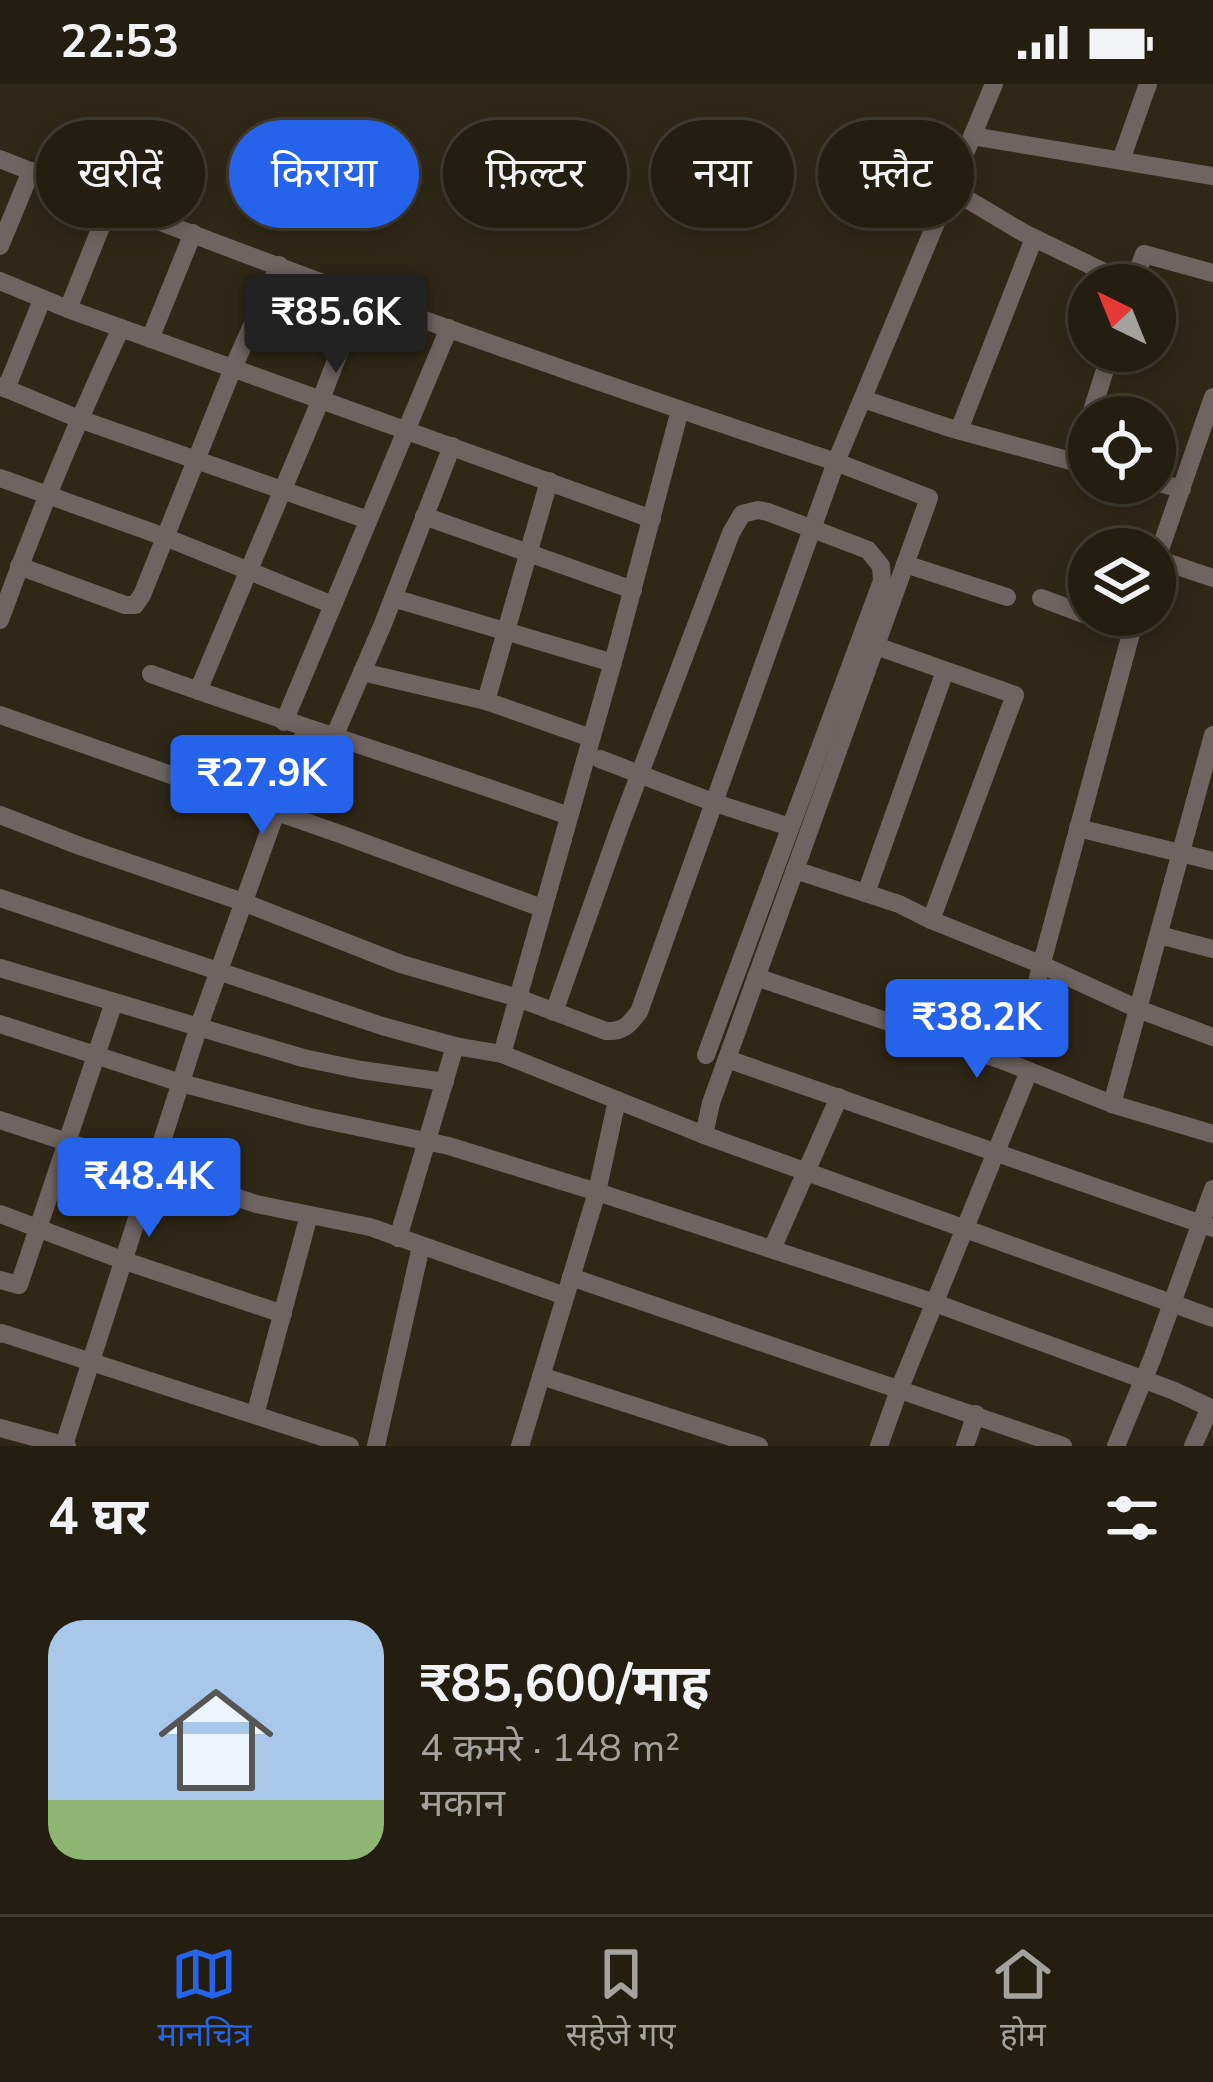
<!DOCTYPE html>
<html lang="hi">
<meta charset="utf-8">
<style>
body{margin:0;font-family:"Nunito Sans","Noto Sans Devanagari",sans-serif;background:#302b1f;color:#f1f3f6;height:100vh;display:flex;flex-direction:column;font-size:45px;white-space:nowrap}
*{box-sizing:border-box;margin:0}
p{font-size:39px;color:#a3a29f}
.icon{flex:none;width:66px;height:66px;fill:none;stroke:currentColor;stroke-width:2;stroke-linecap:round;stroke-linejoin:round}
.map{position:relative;height:1362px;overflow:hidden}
.sheet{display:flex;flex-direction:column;background:#241e11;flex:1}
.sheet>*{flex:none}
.banner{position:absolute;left:36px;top:36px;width:1143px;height:108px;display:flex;gap:24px}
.needle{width:78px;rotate:317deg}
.fabs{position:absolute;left:1068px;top:180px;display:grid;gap:24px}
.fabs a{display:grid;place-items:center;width:108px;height:108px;border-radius:50%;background:#241e11;box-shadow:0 6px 18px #0003,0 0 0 3px #413c31;font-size:60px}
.price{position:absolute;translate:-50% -102px;padding:0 27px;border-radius:12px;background:#2563eb;color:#fff;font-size:39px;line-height:78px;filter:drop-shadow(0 3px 6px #0008)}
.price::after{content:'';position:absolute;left:50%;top:72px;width:36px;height:27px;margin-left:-18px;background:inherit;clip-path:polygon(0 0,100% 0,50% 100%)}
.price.selected{background:#222;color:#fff}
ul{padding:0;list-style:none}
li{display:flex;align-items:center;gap:36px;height:300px;padding:0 48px}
li span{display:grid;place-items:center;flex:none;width:336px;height:240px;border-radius:36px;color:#555}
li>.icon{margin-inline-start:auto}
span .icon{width:144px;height:144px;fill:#fffc;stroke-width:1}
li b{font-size:51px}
h2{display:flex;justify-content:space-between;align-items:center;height:144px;padding:0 48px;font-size:51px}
.chip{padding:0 42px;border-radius:54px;background:#241e11;box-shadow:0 6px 18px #0003,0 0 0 3px #413c31;font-size:42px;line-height:108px}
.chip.selected{background:#2563eb;color:#fff}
.status{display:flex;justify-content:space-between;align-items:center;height:84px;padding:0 60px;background:#241e11;direction:ltr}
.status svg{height:33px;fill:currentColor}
.tabs{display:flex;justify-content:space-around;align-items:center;height:168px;border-top:3px solid #413c31;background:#241e11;font-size:33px;color:#a3a29f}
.tabs a{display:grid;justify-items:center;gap:6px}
.tabs .selected{color:#2563eb}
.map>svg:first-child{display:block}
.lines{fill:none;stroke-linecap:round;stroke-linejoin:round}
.minor{stroke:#6f6462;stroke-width:18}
</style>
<div class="status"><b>22:53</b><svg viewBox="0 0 49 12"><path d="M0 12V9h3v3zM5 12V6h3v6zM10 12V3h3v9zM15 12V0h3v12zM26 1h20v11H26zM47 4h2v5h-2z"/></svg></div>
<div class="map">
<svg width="1213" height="1362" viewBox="0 0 1213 1362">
<rect width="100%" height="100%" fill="#302817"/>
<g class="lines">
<g class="minor">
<path d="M972 52 1213 92"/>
<path d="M0 75C275 185 555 285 836 378L994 0"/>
<path d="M1121 76 1148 0"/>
<path d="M950 105 1024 149 1131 201"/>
<path d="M0 162 31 87"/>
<path d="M0 197 68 225 652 435"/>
<path d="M1133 201 1144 170 1213 189"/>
<path d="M68 225 111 118"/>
<path d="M150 255 193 149"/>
<path d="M0 302 79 335 368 436"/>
<path d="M6 305 42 216"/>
<path d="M863 315 950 344 1089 382"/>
<path d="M1090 333 1111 267"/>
<path d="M959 346 1034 154"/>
<path d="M1075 378 1089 335"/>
<path d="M0 394 165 453 333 521"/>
<path d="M1155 398 1182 405"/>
<path d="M424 432 633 506"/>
<path d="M1157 475 1213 494"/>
<path d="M905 480 1007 513"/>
<path d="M1155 480 1213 313"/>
<path d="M19 482 125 521H135L142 511 233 284 279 181"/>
<path d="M393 514 613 579"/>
<path d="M1041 514 1131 548"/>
<path d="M0 536C36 436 76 340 121 244"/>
<path d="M876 562 1015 611 931 836"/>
<path d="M362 588 486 617 591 654"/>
<path d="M151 590C289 640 430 682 569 732"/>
<path d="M198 607 321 315 361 212"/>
<path d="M486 617 549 397"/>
<path d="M0 631 340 750 542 824"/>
<path d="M284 638 449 244"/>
<path d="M334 653 383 540 452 362"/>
<path d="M600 675 715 719 790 743"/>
<path d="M0 731 80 762 243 818 401 880 518 914 606 947C623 948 629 941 639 928L836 378 929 414 711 1019 704 1051 502 970 518 914 618 560 680 326"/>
<path d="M1078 744 1213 777"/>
<path d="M795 786 899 820 931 836 1040 880 1138 925 1213 953"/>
<path d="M866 809 945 587"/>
<path d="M0 814 382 942 455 962 502 970"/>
<path d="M1159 851 1213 865"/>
<path d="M0 884 303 974 361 986 445 998"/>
<path d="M756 893 1004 977 1112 1020 1213 1050"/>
<path d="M554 928 620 742 731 449 742 430 758 426 768 428 868 466 881 482 882 497 706 971"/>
<path d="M0 940 181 999 310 1033 449 1062 597 1108 935 1219 1172 1306 1213 1325"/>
<path d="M727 975 1213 1144"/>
<path d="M1004 977 1036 901 1136 531"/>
<path d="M1112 1020 1213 651"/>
<path d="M0 1036 256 1120 370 1143 565 1212"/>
<path d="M704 1051 1213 1234"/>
<path d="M0 1130 122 1176 283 1230"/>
<path d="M398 1154 455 962"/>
<path d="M772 1165 839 1013"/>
<path d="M571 1193 1063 1362"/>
<path d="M0 1196 19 1201 114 918"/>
<path d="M0 1250 2 1249 350 1362"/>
<path d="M541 1292 759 1362"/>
<path d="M255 1331 309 1131"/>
<path d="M0 1344 67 1362"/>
<path d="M64 1361 199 942 306 645"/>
<path d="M376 1362 421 1162"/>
<path d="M520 1362 597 1108 617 1016"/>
<path d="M879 1362 899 1306 1029 987"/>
<path d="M965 1362 976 1330"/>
<path d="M1116 1362 1152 1275 1213 1105"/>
<path d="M1193 1362 1210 1324"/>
</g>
</g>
</svg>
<div class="fabs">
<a><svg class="needle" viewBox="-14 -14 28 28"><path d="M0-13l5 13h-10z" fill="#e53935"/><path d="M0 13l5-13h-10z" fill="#a3a29f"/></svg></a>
<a><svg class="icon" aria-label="locate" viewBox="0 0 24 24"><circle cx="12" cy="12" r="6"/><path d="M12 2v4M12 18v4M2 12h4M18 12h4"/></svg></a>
<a><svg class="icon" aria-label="layers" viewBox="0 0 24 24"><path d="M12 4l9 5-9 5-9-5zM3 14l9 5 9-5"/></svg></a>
</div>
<b class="price selected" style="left:336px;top:292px">₹85.6K</b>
<b class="price" style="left:262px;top:753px">₹27.9K</b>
<b class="price" style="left:977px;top:997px">₹38.2K</b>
<b class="price" style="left:149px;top:1156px">₹48.4K</b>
<div class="banner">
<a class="chip">खरीदें</a>
<a class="chip selected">किराया</a>
<a class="chip">फ़िल्टर</a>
<a class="chip">नया</a>
<a class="chip">फ़्लैट</a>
</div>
</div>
<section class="sheet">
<h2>4 घर<svg class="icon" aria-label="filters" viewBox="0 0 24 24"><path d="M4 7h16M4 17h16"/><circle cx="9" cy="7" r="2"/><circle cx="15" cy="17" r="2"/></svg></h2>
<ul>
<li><span style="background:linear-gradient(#a9c7e8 75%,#8fb573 0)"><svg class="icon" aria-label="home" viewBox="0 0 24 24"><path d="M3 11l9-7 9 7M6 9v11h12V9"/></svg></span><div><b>₹85,600/माह</b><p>4 कमरे · 148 m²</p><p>मकान</p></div></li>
</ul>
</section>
<nav class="tabs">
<a class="selected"><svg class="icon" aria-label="map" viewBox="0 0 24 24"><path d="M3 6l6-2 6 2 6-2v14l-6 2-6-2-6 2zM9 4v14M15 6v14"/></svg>मानचित्र</a>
<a><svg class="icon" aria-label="saved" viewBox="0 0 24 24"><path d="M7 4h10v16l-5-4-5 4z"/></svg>सहेजे गए</a>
<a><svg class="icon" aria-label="home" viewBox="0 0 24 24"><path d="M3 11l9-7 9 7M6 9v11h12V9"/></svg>होम</a>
</nav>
